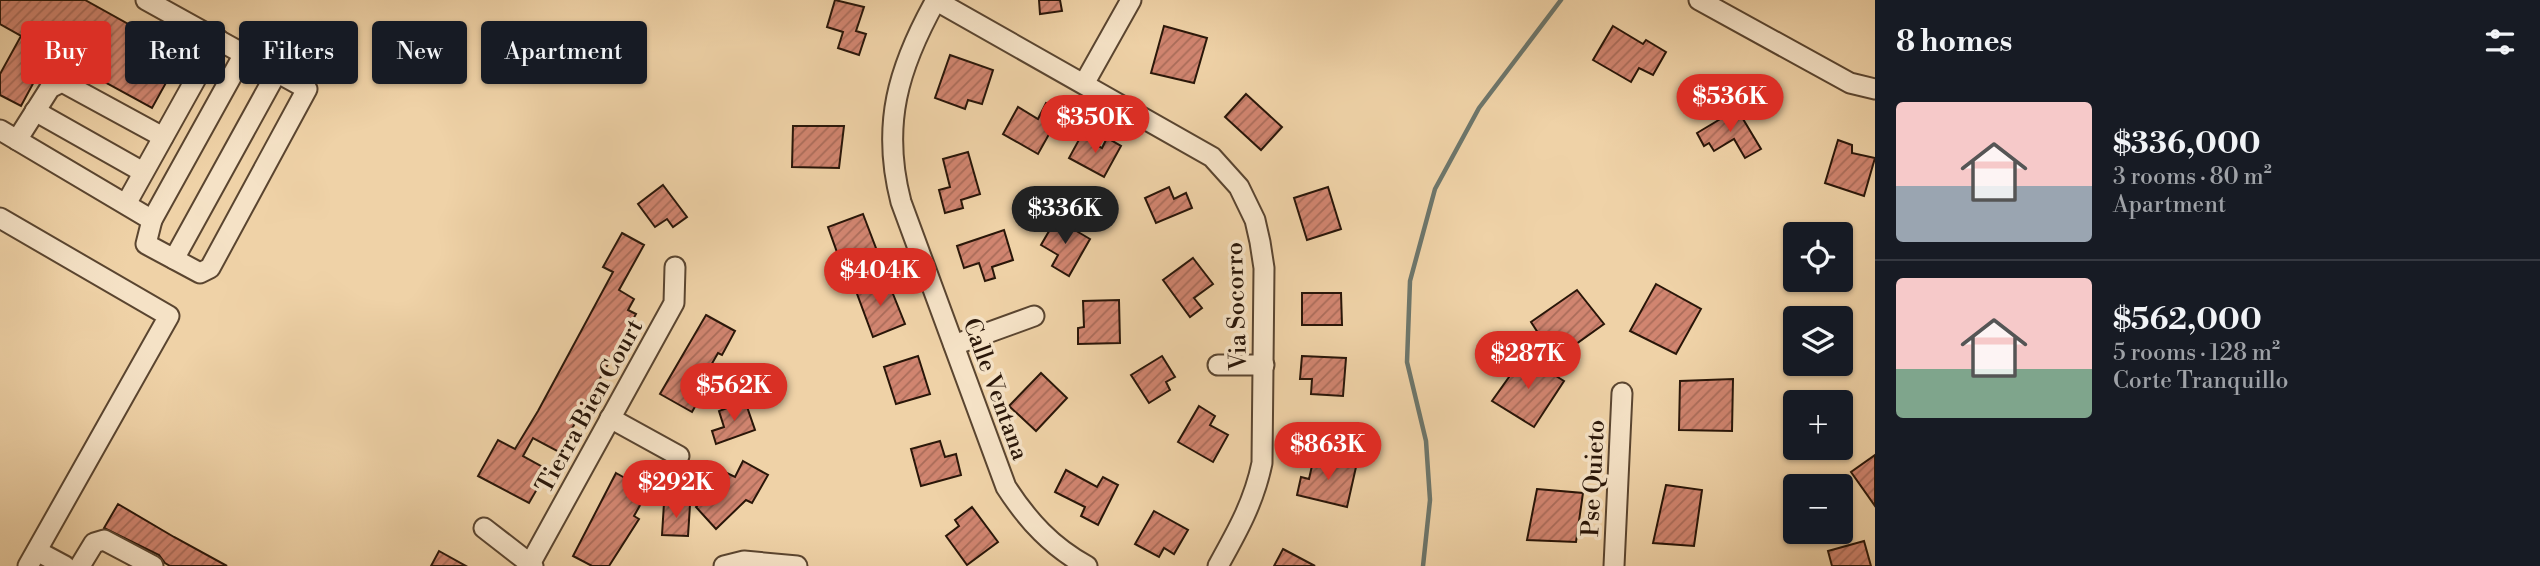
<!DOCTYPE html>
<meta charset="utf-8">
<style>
body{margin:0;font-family:"Libre Bodoni",serif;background:#20242c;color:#f1f3f6;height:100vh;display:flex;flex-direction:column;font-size:26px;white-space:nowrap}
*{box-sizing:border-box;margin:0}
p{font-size:23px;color:#9ea1a6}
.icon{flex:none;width:38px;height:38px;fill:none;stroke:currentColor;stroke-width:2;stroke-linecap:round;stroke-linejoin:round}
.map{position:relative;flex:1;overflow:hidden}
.drawer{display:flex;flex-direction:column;background:#171b24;width:665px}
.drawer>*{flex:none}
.top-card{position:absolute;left:21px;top:21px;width:665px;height:63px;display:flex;gap:14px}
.tools{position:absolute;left:1783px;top:222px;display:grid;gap:14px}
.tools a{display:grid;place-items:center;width:70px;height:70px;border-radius:7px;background:#171b24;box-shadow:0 2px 5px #0004;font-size:35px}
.price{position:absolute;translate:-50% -60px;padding:0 16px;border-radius:24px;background:#d93025;color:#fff;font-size:23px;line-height:46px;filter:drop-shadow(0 2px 4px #0008)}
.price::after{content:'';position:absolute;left:50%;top:42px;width:21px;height:16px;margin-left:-10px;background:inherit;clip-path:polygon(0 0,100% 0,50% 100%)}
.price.selected{background:#222;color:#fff}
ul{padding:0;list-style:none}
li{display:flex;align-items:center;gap:21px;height:175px;padding:0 21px}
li+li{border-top:2px solid #363941}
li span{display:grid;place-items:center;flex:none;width:196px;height:140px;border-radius:7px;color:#555}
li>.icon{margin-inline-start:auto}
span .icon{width:84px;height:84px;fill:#fffc;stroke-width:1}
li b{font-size:30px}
h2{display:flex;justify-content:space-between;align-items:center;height:84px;padding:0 21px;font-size:30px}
.chip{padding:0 24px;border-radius:7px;background:#171b24;box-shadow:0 2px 5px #0004;font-size:24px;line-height:63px}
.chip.selected{background:#d93025;color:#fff}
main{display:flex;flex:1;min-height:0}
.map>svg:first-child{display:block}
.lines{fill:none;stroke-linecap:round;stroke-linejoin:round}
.stream{stroke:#6d766b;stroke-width:4.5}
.building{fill:url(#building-hatch);stroke:#291609;stroke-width:2}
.minor-casing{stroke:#5a4530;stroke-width:23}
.minor{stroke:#f5e2c6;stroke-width:19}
.labels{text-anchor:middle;stroke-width:7;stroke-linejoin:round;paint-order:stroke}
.street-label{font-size:24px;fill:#291609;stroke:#f5e2c6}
</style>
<main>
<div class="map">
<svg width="1875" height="566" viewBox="0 0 1875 566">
<defs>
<pattern id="building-hatch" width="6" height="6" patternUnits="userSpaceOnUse" patternTransform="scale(1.75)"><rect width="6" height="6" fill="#d18570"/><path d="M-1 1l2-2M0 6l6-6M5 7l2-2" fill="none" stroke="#aa6c5a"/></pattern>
</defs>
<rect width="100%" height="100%" fill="#efd2a7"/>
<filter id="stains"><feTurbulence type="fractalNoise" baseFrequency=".00286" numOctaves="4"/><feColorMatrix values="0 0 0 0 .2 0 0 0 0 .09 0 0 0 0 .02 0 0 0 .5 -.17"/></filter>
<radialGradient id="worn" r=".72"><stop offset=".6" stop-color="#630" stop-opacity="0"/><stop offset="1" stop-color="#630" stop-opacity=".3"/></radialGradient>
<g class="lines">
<path class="stream" d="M1423 566 1430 500 1426 441 1407 362 1410 281 1435 189 1479 108 1561 0"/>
</g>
<g class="building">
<path d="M0 0H85L182 54 152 108 50 52 21 106 0 95V74L21 36 0 24Z"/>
<path d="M835 0 864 7 856 31 866 34 859 55 838 48 843 32 827 27Z"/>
<path d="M1039 0H1060L1062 11 1040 14Z"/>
<path d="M1164 26 1207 38 1194 83 1151 73Z"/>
<path d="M1613 26 1643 44 1646 40 1666 52 1653 75 1639 68 1631 82 1593 60Z"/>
<path d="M950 55 993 70 982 104 968 100 965 109 935 98Z"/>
<path d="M1246 94 1282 127 1261 150 1225 117Z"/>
<path d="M1046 103 1062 111 1038 154 1003 134 1018 107 1038 119Z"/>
<path d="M1737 109 1761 149 1745 158 1734 139 1714 151 1709 143 1704 146 1697 133Z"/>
<path d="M793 126H844L839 168 792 167Z"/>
<path d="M1081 136 1102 148 1107 138 1121 146 1104 177 1069 158Z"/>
<path d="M1838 140 1852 145V153L1875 158 1864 196 1825 183Z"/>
<path d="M968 152 980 194 961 200 963 208 945 213 939 190 950 187 943 159Z"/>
<path d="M663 185 687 217 673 227 667 219 655 227 638 204Z"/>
<path d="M1169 187 1174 199 1186 193 1192 208 1156 223 1145 198Z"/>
<path d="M1328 187 1341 229 1307 240 1294 198Z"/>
<path d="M863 214 879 256 843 269 828 227Z"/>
<path d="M1056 219 1090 239 1069 276 1052 266 1058 255 1041 245Z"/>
<path d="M1004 230 1013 260 992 267 995 278 985 281 979 263 964 268 957 246Z"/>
<path d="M622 233 644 245 619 290 634 299 628 310 636 314 559 452 533 438 523 456 548 470 529 503 478 476 498 440 515 449 538 411 613 272 603 267Z"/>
<path d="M1193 258 1213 284 1194 298 1202 308 1190 317 1163 280Z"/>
<path d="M887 279 905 324 873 337 856 291Z"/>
<path d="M1656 284 1701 309 1676 354 1630 331Z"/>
<path d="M1577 290 1604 324 1555 359 1531 322Z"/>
<path d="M1302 293H1341L1342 325H1302Z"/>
<path d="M1119 300 1120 343 1078 344V328L1084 327 1083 301Z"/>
<path d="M706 315 735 331 722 355 718 353 698 388 704 391 692 412 660 394Z"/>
<path d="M918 356 930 394 896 404 884 367Z"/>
<path d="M1162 356 1175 377 1166 382 1170 390 1149 403 1131 375Z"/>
<path d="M1302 356 1346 358 1343 396 1311 394 1312 379H1300Z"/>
<path d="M1524 356 1564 381 1534 427 1492 401Z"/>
<path d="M1041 373 1067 398 1036 431 1009 406Z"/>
<path d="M1733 379 1732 431 1679 430 1680 381Z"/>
<path d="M745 401 755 430 716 444 712 431 724 427 719 411Z"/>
<path d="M1199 406 1215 416 1210 425 1228 435 1213 462 1178 442Z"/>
<path d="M940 441 945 457 956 454 961 475 921 486 911 449Z"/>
<path d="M1875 455V506L1851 472Z"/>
<path d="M1314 457 1356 467 1347 507 1297 495 1301 477 1309 479Z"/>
<path d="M743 461 768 475 752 503 746 500 716 529 696 507 717 487 725 472 735 477Z"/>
<path d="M1066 470 1097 487 1103 477 1118 485 1098 525 1081 516 1085 507 1055 492Z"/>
<path d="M616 473 648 491 634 516 639 519 609 566H592L573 556Z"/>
<path d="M1666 485 1702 490 1694 546 1653 543Z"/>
<path d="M1537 489 1583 493 1576 542 1527 540Z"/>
<path d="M664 503 690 505 688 536 662 535Z"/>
<path d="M118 504 174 537 227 566H170L165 563 159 555 104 528Z"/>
<path d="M972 507 998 542 967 565 946 536 959 526 955 520Z"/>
<path d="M1154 511 1188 530 1174 554 1164 548 1159 557 1135 544Z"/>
<path d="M1864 541 1871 566H1832L1828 551Z"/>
<path d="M1283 549 1315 566H1274Z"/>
<path d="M439 551 466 566H431Z"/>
</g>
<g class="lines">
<defs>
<g id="minor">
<path d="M935 0 1212 157 1239 187 1255 220 1260 242 1264 268 1262 463C1254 502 1237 532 1218 566"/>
<path d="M936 0C898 68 881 125 901 202L1006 487C1028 521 1052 547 1087 566"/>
<path d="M1699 0 1850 83 1875 89"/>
<path d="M1085 82 1131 0"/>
<path d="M35 111 143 172"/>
<path d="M0 130 152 220 146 244 200 273 210 268 307 89 146 0"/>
<path d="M17 140 50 88 62 82 163 137"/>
<path d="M126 204 218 39"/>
<path d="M0 218 169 316 28 566"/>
<path d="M152 220 244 54"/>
<path d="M174 259 277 72"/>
<path d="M954 345 1034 316"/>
<path d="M1218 365H1264"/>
<path d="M610 418 679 456"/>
<path d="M484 528 533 566"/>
<path d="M37 551 65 566"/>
<path d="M530 564 674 303 675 267"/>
<path d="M80 566 94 543 104 540 153 566"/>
<path d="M724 566 744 561 797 566"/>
<path d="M1614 566 1622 393"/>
</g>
</defs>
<use href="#minor" class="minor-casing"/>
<use href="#minor" class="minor"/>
</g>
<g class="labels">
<g class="street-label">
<text transform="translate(1236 306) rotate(-92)" y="8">Via Socorro</text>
<text transform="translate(996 389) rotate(70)" y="8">Calle Ventana</text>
<text transform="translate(589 406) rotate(-61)" y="8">Tierra Bien Court</text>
<text transform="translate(1593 478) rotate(-87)" y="8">Pse Quieto</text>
</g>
</g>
<rect width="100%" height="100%" filter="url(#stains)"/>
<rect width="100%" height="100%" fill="url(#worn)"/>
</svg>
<div class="tools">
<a><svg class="icon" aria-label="locate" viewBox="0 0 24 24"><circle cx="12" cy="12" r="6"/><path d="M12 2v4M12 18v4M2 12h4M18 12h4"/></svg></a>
<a><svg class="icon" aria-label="layers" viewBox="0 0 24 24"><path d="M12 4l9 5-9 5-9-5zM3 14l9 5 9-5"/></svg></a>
<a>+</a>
<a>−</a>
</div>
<b class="price" style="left:1730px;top:134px">$536K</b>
<b class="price" style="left:1095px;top:155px">$350K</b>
<b class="price selected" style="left:1065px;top:246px">$336K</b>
<b class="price" style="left:880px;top:308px">$404K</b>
<b class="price" style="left:1528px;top:391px">$287K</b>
<b class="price" style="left:734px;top:423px">$562K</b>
<b class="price" style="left:1328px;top:482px">$863K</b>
<b class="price" style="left:676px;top:520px">$292K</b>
<div class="top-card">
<a class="chip selected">Buy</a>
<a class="chip">Rent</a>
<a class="chip">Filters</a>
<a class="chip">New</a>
<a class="chip">Apartment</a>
</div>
</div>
<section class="drawer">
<h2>8 homes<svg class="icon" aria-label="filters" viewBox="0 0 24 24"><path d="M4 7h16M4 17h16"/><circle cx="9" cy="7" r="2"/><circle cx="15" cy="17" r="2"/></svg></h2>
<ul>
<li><span style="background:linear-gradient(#f6c9c9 60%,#9aa5b1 0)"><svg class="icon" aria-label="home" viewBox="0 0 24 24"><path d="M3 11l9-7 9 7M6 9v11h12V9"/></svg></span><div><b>$336,000</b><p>3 rooms · 80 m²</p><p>Apartment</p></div></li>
<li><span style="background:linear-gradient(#f6c9c9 65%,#7fa58c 0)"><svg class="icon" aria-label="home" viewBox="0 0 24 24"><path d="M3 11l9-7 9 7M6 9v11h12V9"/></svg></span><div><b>$562,000</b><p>5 rooms · 128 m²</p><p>Corte Tranquillo</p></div></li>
</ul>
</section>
</main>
